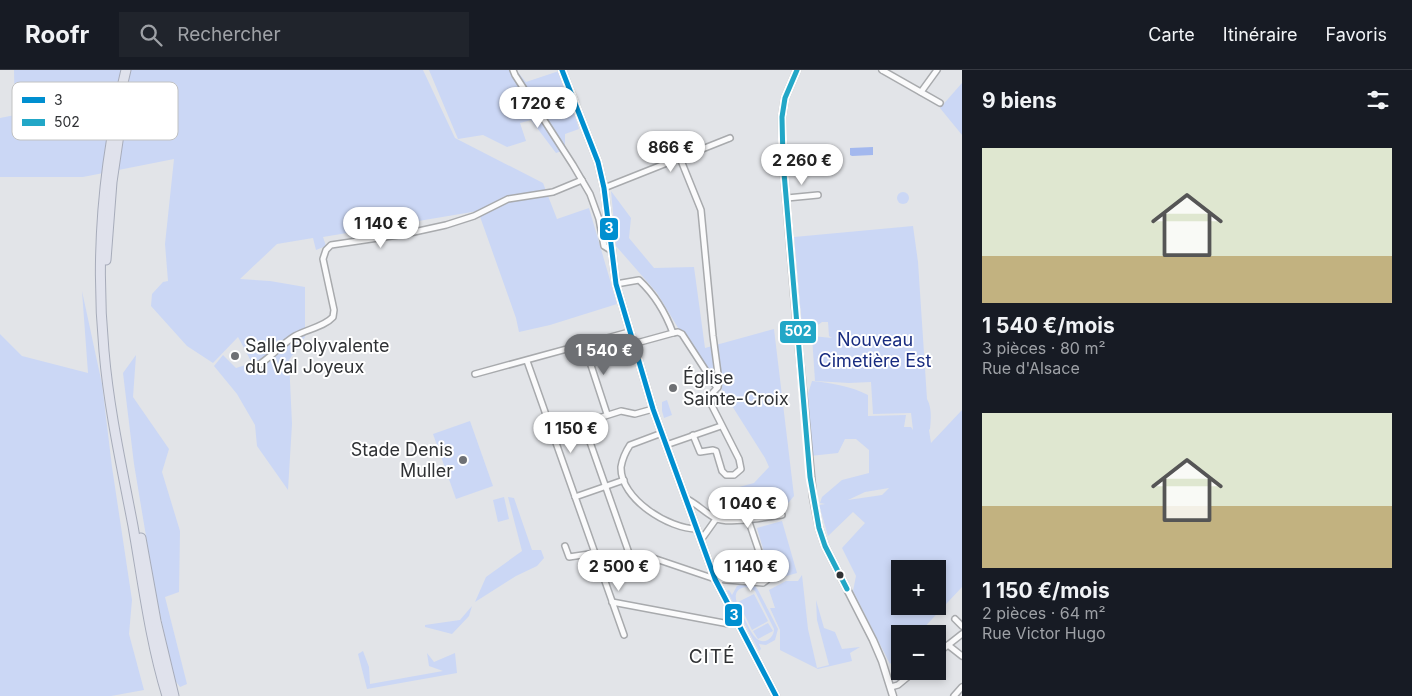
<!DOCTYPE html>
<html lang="fr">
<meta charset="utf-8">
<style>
body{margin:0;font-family:Inter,sans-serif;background:#20242c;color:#f1f3f6;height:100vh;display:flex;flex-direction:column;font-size:19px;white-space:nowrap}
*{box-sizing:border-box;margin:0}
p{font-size:16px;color:#9ea1a6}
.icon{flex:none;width:28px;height:28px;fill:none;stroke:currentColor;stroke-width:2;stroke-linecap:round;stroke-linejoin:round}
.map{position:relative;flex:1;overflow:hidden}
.panel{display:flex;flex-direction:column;background:#171b24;width:450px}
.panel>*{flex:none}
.fabs{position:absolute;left:891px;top:490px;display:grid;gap:10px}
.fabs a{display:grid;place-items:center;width:55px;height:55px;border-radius:0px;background:#171b24;box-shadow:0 2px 8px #0003;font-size:25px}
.price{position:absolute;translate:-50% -42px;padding:0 11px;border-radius:18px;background:#fff;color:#222;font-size:16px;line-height:32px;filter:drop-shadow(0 1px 2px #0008)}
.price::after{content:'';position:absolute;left:50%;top:30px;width:15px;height:11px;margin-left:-8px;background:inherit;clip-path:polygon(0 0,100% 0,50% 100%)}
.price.on{background:#6e7074;color:#fff}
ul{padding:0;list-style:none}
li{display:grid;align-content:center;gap:10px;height:265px;padding:0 20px}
li span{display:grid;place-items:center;height:155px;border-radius:0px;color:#555}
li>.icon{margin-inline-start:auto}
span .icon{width:90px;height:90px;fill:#fffc;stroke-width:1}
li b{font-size:21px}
h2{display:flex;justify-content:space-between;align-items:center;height:60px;padding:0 20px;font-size:21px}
header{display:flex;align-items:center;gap:30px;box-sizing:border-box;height:70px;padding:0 25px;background:#171b24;border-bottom:1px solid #363941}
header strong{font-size:24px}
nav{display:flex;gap:28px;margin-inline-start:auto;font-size:18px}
.search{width:350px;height:45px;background:#20242c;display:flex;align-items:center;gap:12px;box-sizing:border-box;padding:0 18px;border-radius:0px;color:#9ea1a6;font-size:19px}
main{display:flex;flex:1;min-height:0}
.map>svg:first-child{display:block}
.green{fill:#cbd7f5;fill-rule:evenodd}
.water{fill:#a3b8ee}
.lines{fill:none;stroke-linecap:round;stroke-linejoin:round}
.minor-casing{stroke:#a8aaad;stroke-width:8}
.tertiary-casing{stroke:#a8aaad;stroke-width:9}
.trunk-casing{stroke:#a7acba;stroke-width:11}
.minor{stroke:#fbfbfc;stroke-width:5}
.tertiary{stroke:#fbfbfc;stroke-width:6}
.trunk{stroke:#e0e2ec;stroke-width:9}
.bus-1-casing{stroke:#fff;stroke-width:9}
.bus-2-casing{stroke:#fff;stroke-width:9}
.bus-1{stroke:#008fd0;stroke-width:5}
.bus-2{stroke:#22a7c7;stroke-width:5}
.poi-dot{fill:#6e7074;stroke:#fff;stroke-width:2}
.bus-dot{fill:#303235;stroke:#fff;stroke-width:2}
.labels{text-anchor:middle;stroke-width:4;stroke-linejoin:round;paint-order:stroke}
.park-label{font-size:18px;fill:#182c80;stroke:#fff}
.poi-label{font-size:18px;fill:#303235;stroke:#fff;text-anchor:start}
.neighbourhood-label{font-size:19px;letter-spacing:1px;fill:#303235;stroke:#fff}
.key{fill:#fff;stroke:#c1c2c2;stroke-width:1}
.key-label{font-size:14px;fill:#303235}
.line-badge{stroke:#fff;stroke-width:2}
.badge-label{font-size:14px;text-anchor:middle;font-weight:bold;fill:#fff}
</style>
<header>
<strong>Roofr</strong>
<div class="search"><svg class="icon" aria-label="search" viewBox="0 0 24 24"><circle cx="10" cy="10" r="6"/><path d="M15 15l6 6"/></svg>Rechercher</div>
<nav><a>Carte</a><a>Itinéraire</a><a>Favoris</a></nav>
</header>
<main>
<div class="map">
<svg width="962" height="626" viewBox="0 0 962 626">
<rect width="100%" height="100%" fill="#e2e4e8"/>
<g class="green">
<path d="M14 0H423L455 68 543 113 557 149 589 138 617 234 550 255 519 262 516 248 478 141 323 167 326 176 316 180 313 168 277 174 240 209 270 211 305 217V267L289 290 292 354 288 420 257 376 255 355 237 324 214 296 223 285 236 298 252 293 238 267 213 293 187 276 151 236 152 224 163 212 168 211 165 174 174 89 83 107H0V48L15 45Z"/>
<path d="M429 0H516L526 12 559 1 564 19 551 25 549 34 555 47 574 43 579 59 565 64V80L556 83 531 50 520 53 526 71 507 77 483 65 458 69Z"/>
<path d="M962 13V65L940 38Z"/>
<path d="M611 121 631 148 629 168 654 198 694 197 705 278 774 259 794 426 784 438 772 437 768 418 730 424 724 421 754 413 769 397 765 388 722 320 689 276 657 223 616 176Z"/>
<circle cx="903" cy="128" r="6"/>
<path d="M913 156 918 192 927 329C932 338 931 349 930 359L929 360 931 373 962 340V517L918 564H900V583L890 594 853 521 856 506 842 478 865 453 853 442 828 466 819 435 825 434 820 433 822 427 842 410 869 403V380L856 369H845L838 383 810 386 805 333 812 311C831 313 851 316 868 325V346L906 345 904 357H911L913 360 911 343 873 344 871 312 849 313 815 311 812 266 832 268 829 266 828 252H822L815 257 802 256 794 167ZM889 418 882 425 848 430 865 422ZM900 499H938V536H900Z"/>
<path d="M82 221 102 314 112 397 132 530 129 564 144 620 111 626H0V264L22 286 88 303Z"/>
<path d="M136 285 133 327 169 379 162 402 180 461 179 522 165 527 187 614 180 617 174 609 155 520 134 394 123 303Z"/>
<path d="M667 330 672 345 664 348 662 341V332Z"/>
<path d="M470 351 493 416 456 429 433 364Z"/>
<path d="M504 427 509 449 498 452 493 430Z"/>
<path d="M508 427 514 428 532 480H541L544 488 537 496 516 506 475 532 486 507 522 481Z"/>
<path d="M782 451 797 503 772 510 757 458Z"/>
<path d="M802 505 808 559 817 598 829 595 817 550 816 530 824 558 835 562 842 579 860 577 850 583 852 591 818 599 780 580V560L770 538H775L769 520 786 511H798Z"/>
<path d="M745 513 755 516 758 520 778 559 775 570 766 575 759 574 761 579 759 581 727 521 729 520 732 525 737 516ZM745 517 750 518 755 521 774 559C774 569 763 576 755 567 751 563 748 555 745 550 740 540 727 521 745 517Z"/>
<path d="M754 524 768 551 752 560 738 532Z"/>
<path d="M472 536 469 546 452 564 425 557V555L460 550Z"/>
<path d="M768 553 773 561 758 569 753 561Z"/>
<path d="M363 581 369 597 370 614 443 601 429 596 427 583 434 592 455 583 457 603 367 619 358 584Z"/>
</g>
<path class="water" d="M873 77V85L852 86 850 85V78Z"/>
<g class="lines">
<defs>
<g id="minor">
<path d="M513 0 515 5 573 95 590 124 599 149 604 176 612 181"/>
<path d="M882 0 940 33"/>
<path d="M921 22 937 0"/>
<path d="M680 88 701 140 713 266 719 311 718 317 708 328 739 389 741 399 734 405H726L722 401 716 381 713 380 700 382 693 365"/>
<path d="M604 118 730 68"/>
<path d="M787 128 818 125"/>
<path d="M616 214 639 210C654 224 666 244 673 263L678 262 682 264 717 318"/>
<path d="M584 274 607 344"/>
<path d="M633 274 673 263"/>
<path d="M527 291 624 565"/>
<path d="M255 297C270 289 280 275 295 266 307 259 324 257 333 247L334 240 323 189 326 180 331 175 405 164 446 155 474 146 508 129 553 122 582 110"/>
<path d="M475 304 629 262"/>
<path d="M662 363 630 375C626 381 622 391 621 397 620 429 669 459 697 459"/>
<path d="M666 375 721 356"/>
<path d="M575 427 624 410"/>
<path d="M685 428C696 433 704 442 715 448 727 455 768 447 782 445"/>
<path d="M701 470 716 449"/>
<path d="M565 476 569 487 589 484 653 488 715 509 763 513 767 510V505L748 449"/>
<path d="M630 486 584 355 586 352 621 341 635 344 653 339"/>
<path d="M612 532 729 554 738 553"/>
<path d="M955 549 962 556"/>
<path d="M962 564 948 575 962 586"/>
<path d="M938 583 948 575"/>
<path d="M891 617 898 615 915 601"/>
<path d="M954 626 962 617"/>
</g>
<g id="tertiary">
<path d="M562 0 598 92 604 118 616 214 653 339 715 509 776 626"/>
<path d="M797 0 785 28 782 47 783 91 797 258 813 427 819 458 825 476 873 570 882 591 893 626"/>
</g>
<g id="trunk">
<path d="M126 0C103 92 95 186 104 281 109 340 122 398 133 456 143 513 150 571 167 626"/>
<path d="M106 190 112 112 123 37"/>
<path d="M141 468 156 551 174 626"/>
</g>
</defs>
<use href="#minor" class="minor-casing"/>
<use href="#tertiary" class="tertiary-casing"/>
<use href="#trunk" class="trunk-casing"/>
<use href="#minor" class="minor"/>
<use href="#tertiary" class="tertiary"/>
<use href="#trunk" class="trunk"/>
<defs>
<path id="bus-1" d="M562 0 598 92 604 118 616 214 653 339 715 509 776 626"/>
<path id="bus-2" d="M797 0 785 28 782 47 783 91 810 407 819 458 825 476 847 519"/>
</defs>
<use href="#bus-1" class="bus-1-casing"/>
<use href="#bus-2" class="bus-2-casing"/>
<use href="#bus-1" class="bus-1"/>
<use href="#bus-2" class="bus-2"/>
</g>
<g class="poi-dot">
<circle cx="235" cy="286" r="5"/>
<circle cx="673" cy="318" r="5"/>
<circle cx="463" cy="390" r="5"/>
</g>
<circle class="bus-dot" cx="840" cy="505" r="4.5"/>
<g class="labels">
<g class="park-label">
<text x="875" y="276">Nouveau<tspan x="875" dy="21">Cimetière Est</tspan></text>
</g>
<g class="poi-label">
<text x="245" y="282">Salle Polyvalente<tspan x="245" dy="21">du Val Joyeux</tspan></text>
<text x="683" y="314">Église<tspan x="683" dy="21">Sainte-Croix</tspan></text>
<text x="453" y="386" text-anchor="end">Stade Denis<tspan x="453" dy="21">Muller</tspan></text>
</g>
<g class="neighbourhood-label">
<text x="712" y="593">CITÉ</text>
</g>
</g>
<rect x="12" y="12" width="166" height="58" rx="8" class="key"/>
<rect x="22" y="27" width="23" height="6" fill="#008fd0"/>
<rect x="22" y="49" width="23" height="7" fill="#22a7c7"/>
<g class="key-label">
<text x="54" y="35">3</text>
<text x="54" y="57">502</text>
</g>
<g class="line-badge">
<rect x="599" y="147" width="20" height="24" rx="5" fill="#008fd0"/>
<rect x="779" y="250" width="38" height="24" rx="5" fill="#22a7c7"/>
<rect x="724" y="533" width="19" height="24" rx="5" fill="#008fd0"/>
</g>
<g class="badge-label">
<text x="609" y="163">3</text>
<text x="798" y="266">502</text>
<text x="734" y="550">3</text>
</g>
</svg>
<div class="fabs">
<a>+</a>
<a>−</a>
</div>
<b class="price" style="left:538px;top:59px">1 720 €</b>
<b class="price" style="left:671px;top:103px">866 €</b>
<b class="price" style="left:802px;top:116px">2 260 €</b>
<b class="price" style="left:381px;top:179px">1 140 €</b>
<b class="price on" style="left:604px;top:306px">1 540 €</b>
<b class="price" style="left:571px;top:384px">1 150 €</b>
<b class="price" style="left:748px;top:459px">1 040 €</b>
<b class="price" style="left:619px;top:522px">2 500 €</b>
<b class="price" style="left:751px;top:522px">1 140 €</b>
</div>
<section class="panel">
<h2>9 biens<svg class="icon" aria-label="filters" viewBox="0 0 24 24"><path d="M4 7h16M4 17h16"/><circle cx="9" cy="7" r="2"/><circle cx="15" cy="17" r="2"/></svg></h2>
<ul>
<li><span style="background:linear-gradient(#dfe7d0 70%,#c2b280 0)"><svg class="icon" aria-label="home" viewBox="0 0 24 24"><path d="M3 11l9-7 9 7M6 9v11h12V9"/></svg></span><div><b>1 540 €/mois</b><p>3 pièces · 80 m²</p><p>Rue d'Alsace</p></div></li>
<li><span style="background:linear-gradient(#dfe7d0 60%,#c2b280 0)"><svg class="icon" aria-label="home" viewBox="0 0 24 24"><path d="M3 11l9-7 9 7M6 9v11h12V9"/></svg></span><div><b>1 150 €/mois</b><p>2 pièces · 64 m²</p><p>Rue Victor Hugo</p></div></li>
</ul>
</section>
</main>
